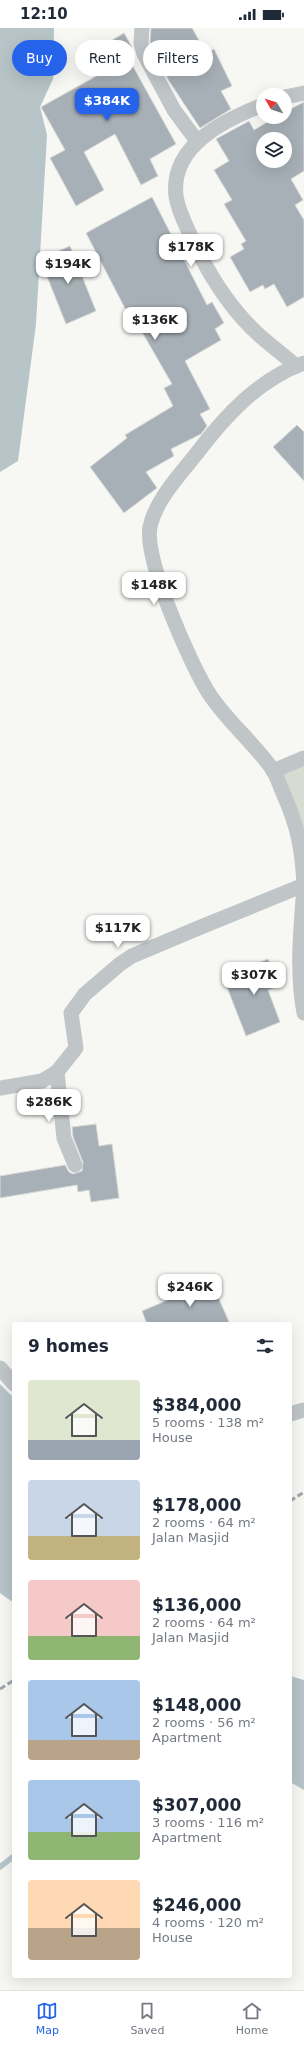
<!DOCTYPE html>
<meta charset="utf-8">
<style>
body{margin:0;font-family:"DejaVu Sans",sans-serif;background:#f6f6f7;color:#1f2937;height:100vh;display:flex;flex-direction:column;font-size:15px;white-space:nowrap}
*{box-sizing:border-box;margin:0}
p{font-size:13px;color:#747a83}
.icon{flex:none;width:22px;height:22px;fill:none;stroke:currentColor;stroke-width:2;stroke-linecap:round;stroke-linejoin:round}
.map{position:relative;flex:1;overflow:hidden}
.panel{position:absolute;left:12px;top:1294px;width:280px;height:656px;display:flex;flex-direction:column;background:#fff;border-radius:4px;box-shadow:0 4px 16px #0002}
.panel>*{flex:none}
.hud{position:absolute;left:12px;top:12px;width:280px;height:36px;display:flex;gap:8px}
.needle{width:26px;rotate:309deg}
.fabs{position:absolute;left:256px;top:60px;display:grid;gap:8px}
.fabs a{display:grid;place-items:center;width:36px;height:36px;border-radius:50%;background:#fff;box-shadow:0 4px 16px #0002;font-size:20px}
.price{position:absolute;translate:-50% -34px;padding:0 9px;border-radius:8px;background:#fff;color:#222;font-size:13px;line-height:26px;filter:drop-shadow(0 1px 2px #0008)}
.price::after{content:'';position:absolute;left:50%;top:24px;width:12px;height:9px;margin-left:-6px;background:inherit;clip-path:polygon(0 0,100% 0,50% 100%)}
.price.on{background:#2563eb;color:#fff}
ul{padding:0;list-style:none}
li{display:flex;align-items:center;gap:12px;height:100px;padding:0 16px}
li span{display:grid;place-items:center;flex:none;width:112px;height:80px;border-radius:4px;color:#555}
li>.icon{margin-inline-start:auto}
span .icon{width:48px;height:48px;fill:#fffc;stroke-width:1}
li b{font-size:17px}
h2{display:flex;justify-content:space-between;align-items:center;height:48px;padding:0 16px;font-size:17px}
.pill{padding:0 14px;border-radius:18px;background:#fff;box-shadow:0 4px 16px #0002;font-size:14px;line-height:36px}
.pill.on{background:#2563eb;color:#fff}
.status{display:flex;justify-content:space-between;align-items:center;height:28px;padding:0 20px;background:#fff;direction:ltr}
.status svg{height:11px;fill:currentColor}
.dock{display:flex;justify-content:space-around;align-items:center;height:56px;border-top:1px solid #e0e1e3;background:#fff;font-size:11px;color:#747a83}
.dock a{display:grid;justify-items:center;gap:2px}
.dock .on{color:#2563eb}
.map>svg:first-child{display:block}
.green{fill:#d7dcd3}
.water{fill:#b7c5c8}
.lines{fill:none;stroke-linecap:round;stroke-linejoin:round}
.stream{stroke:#b7c5c8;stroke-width:5.5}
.building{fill:#a7b0b6;stroke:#d9d9d7;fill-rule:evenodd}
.street{stroke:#c0c5c8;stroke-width:15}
.rail{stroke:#9fa7ac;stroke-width:3;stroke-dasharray:6 3;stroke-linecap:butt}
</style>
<div class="status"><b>12:10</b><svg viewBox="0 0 49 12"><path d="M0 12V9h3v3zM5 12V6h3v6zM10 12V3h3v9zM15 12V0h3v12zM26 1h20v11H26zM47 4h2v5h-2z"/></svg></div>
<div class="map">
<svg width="304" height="1962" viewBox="0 0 304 1962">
<rect width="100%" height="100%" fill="#f7f7f4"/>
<path class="green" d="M304 738V806L283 747Z"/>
<g class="water">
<path d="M0 0H54L53 51 40 79 47 107 36 296 18 433 0 444Z"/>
<path d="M0 1356 14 1370V1575L0 1565Z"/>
<path d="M290 1648 304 1652V1762L290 1754Z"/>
</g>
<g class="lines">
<path class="stream" d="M0 1839 14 1828"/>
</g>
<g class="building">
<path d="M151 0H192L204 21 208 19 210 23 214 21 232 58 221 63 231 81 200 100 169 53 152 23 150 14Z"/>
<path d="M124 5 132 19 125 24 176 116 150 131 158 148 141 157 115 106 84 124 104 162 76 178 50 130 65 122 41 79 100 46 89 26Z"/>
<path d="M304 74V143L291 151 303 172 295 177 304 192V269L287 279 274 256 265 261 263 257 250 264 230 229 244 221 241 216 246 213 224 176 232 172 214 142 229 133 216 111 249 93 254 102 276 89H285V84ZM263 111H285V133H263Z"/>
<path d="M152 169 207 277 212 274 224 295 215 301 221 312 185 333 210 381 200 386 207 398 201 406 171 421 174 428 146 444 157 460 124 485 90 439 127 410 125 407 173 378 164 360 172 356 134 290 131 292 86 205Z"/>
<path d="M70 218 96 283 66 296 40 231Z"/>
<path d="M297 397 304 404V453L273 419Z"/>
<path d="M268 931 279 958 268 962 280 994 246 1008 223 949Z"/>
<path d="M96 1096 99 1118 112 1116 119 1170 91 1174 89 1162 78 1164 77 1157 0 1170V1148L65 1137 69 1144 73 1146 82 1143 83 1134 73 1109 72 1099Z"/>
<path d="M210 1251 230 1296H147L142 1283 170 1271Z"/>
</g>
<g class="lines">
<g class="street">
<path d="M142 0 141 15 144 26 174 82 197 113"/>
<path d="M285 69 304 65"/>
<path d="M263 77C224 92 170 118 176 168 178 183 186 197 192 211 209 247 229 280 259 307 271 318 284 327 296 338"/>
<path d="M304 335C259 351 225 388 197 425 180 447 156 471 150 499 144 532 191 638 210 667 228 694 254 715 273 742 277 749 280 758 283 765 298 798 302 821 304 856"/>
<path d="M273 743 304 730"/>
<path d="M304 858C301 901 296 942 304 985"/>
<path d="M57 1044 64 1110 75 1137"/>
<path d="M0 1060 42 1053 57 1044 76 1020 71 985 85 966 120 936 132 928 196 901 304 857"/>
<path d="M0 1340 14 1356"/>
<path d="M290 1386 304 1382"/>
</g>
<g class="rail">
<path d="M290 1473 304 1464"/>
<path d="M0 1661 14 1652"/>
</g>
</g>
</svg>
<div class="fabs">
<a><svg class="needle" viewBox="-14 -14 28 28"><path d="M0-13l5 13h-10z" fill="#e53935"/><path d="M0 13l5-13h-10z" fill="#747a83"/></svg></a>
<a><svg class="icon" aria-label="layers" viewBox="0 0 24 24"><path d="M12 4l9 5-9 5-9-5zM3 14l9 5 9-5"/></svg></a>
</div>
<b class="price on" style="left:107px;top:94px">$384K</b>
<b class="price" style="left:191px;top:240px">$178K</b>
<b class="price" style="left:68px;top:257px">$194K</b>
<b class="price" style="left:155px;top:313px">$136K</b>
<b class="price" style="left:154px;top:578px">$148K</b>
<b class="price" style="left:118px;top:921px">$117K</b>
<b class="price" style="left:254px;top:968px">$307K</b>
<b class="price" style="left:49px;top:1095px">$286K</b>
<b class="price" style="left:190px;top:1280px">$246K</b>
<div class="hud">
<a class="pill on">Buy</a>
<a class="pill">Rent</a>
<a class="pill">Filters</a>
</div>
<section class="panel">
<h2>9 homes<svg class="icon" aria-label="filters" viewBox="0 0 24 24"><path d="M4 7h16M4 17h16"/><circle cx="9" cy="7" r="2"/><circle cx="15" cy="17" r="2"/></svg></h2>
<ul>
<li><span style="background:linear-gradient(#dfe7d0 75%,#9aa5b1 0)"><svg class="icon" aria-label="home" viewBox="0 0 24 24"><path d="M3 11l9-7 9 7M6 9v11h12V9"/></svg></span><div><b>$384,000</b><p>5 rooms · 138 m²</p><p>House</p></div></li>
<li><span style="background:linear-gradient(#c9d6e8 70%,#c2b280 0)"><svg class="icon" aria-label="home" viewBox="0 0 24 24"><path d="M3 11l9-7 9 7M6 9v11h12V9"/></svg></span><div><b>$178,000</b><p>2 rooms · 64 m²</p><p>Jalan Masjid</p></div></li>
<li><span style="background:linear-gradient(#f6c9c9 70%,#8fb573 0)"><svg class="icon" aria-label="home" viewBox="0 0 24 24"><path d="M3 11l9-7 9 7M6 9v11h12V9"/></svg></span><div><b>$136,000</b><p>2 rooms · 64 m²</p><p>Jalan Masjid</p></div></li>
<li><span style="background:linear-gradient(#a9c7e8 75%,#b9a48a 0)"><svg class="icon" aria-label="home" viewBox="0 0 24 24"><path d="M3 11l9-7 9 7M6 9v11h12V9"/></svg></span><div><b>$148,000</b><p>2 rooms · 56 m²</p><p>Apartment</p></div></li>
<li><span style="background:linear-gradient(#a9c7e8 65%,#8fb573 0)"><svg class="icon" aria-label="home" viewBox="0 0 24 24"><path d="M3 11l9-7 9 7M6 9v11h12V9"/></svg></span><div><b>$307,000</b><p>3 rooms · 116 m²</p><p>Apartment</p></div></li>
<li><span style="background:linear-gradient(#ffd9b3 60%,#b9a48a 0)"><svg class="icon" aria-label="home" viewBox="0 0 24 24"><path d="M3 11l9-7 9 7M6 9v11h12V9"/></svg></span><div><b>$246,000</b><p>4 rooms · 120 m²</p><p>House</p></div></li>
</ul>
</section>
</div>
<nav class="dock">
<a class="on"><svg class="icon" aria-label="map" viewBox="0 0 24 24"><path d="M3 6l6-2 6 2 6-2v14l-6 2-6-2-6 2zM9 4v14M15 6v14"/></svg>Map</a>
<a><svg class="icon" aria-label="saved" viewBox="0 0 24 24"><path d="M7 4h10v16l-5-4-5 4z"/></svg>Saved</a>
<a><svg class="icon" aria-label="home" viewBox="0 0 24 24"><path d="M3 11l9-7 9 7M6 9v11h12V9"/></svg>Home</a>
</nav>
